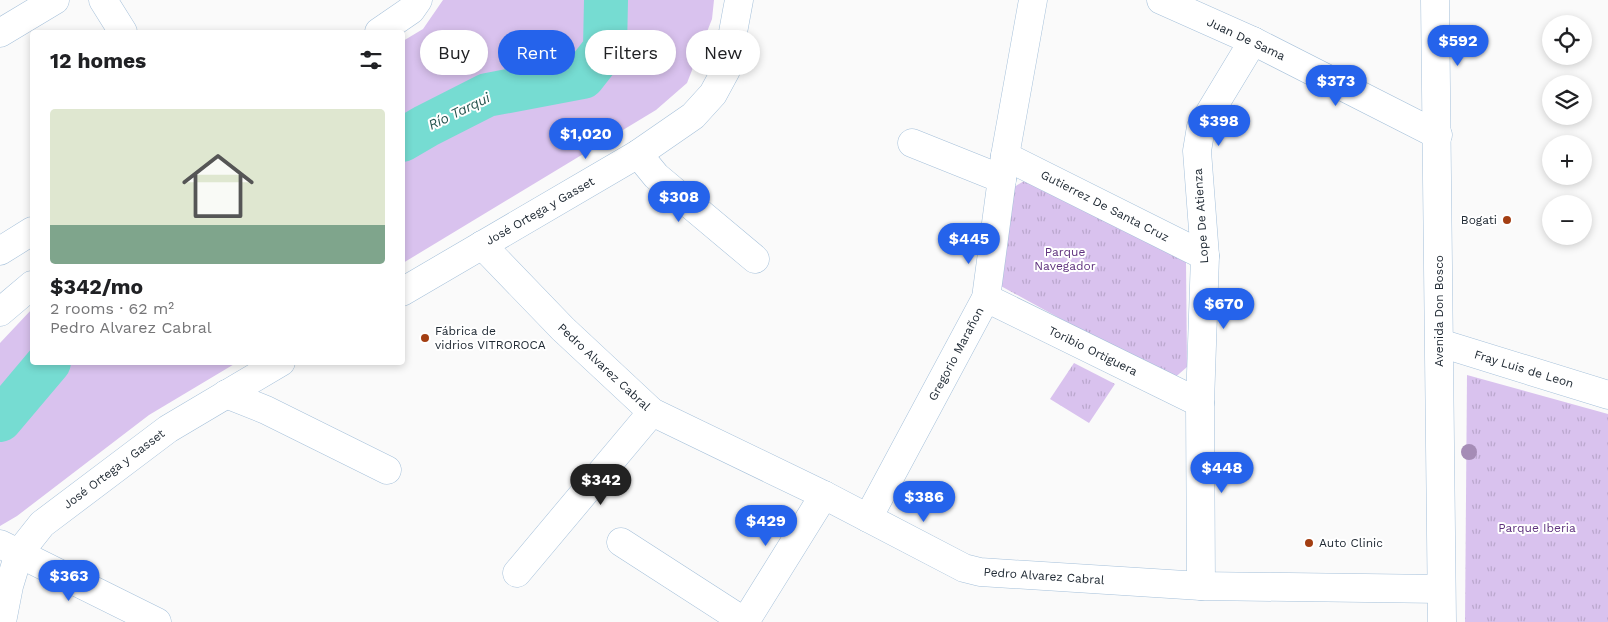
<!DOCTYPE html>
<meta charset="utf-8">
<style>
body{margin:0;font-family:"Work Sans",sans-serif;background:#f2f2f2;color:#202124;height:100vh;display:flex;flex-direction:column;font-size:19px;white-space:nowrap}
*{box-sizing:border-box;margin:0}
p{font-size:16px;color:#757577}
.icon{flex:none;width:28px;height:28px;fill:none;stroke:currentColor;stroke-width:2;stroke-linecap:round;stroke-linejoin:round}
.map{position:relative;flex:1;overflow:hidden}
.sheet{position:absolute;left:30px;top:30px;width:375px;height:335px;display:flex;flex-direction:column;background:#fff;border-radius:5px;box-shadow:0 2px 8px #0003}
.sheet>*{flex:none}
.top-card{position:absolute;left:420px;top:30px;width:475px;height:45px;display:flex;gap:10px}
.fabs{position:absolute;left:1542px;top:15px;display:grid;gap:10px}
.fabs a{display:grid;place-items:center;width:50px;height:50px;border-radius:50%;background:#fff;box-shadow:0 2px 8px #0003;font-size:25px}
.price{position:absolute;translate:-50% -42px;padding:0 11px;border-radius:18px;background:#2563eb;color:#fff;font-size:16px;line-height:32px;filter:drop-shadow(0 1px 2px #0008)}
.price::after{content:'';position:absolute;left:50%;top:30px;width:15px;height:11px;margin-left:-8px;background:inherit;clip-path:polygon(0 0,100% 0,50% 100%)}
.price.on{background:#222;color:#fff}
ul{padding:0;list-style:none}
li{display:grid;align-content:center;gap:10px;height:265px;padding:0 20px}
li span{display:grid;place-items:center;height:155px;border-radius:5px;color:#555}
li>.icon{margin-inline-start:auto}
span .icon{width:90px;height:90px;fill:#fffc;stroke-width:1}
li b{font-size:21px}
h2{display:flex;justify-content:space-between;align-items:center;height:60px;padding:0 20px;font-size:21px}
.chip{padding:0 18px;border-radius:22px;background:#fff;box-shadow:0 2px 8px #0003;font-size:18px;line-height:45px}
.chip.on{background:#2563eb;color:#fff}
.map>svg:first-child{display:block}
.green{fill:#d9c2ee}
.park{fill:url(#park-tufts)}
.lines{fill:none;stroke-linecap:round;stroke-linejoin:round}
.river{stroke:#76dcd2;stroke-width:44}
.minor-casing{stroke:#a5c0da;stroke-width:29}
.major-casing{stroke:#a5c0da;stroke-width:29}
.minor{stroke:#fff;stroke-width:28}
.major{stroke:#fff;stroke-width:28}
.tree{fill:#a58cb6}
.poi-dot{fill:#a33e12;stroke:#fff;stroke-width:2}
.labels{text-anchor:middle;stroke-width:4;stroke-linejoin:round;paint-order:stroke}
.street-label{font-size:12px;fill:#202a34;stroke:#fff}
.poi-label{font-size:12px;fill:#202a34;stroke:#fff;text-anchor:start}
.park-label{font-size:12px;fill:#5f327e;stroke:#fff}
.water-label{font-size:14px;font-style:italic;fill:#26544f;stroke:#fff}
</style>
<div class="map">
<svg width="1608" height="622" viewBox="0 0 1608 622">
<defs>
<pattern id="park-tufts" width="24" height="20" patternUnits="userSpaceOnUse" patternTransform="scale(1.25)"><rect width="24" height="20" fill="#d9c2ee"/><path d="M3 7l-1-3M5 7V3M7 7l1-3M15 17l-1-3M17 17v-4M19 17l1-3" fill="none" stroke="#baa7cd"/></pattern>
</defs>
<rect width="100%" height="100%" fill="#fafafa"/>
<g class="green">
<path d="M443 0H714L712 19 687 83 656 110 403 263V41L423 29Z"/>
<path d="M32 309V362L236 363 149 415 17 516 0 526V343Z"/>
</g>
<g class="park">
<path d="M1031 177 1186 262 1187 367 1172 380 999 285 1014 187Z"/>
<path d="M1074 363 1115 384 1089 423 1050 399Z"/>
<path d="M1467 375 1608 414V622H1465Z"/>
</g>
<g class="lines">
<g class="river">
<path d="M402 140 426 126 487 95 583 77 605 49 606 0"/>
<path d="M0 420 49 362"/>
</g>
<defs>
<g id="minor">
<path d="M103 0 123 32"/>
<path d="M1161 0 1253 41 1438 135"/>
<path d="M379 32 411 10 418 0"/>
<path d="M0 33 55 0"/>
<path d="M912 143 1002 179"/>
<path d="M638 154 656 176 755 259"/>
<path d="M1005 156 1205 256"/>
<path d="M482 245 563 329 652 412 824 495 964 568 980 572 1201 586 1441 589"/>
<path d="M0 251 32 231"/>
<path d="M402 292 638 154 693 116 713 94 726 70 739 0"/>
<path d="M986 298 1200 403"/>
<path d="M0 312 32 285"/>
<path d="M1440 343 1608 395"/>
<path d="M226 394 266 410 387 470"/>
<path d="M868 518 986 298 1005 156 1033 0"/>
<path d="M621 542 745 622"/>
<path d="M0 544 157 622"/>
<path d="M517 573 652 412"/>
<path d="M1201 586 1200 403 1205 256 1197 151 1201 127 1253 41"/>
<path d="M2 622 9 586 19 553 42 524 168 429 281 362"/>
<path d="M745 622 824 495"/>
</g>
<path id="major" d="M1435 0 1442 622"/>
</defs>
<use href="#minor" class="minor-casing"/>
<use href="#major" class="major-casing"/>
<use href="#minor" class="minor"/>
<use href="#major" class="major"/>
</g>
<circle class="tree" cx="1469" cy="452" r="8"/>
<g class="poi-dot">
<circle cx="1507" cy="220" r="5"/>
<circle cx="425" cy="338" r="5"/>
<circle cx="1309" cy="543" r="5"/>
</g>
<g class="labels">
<g class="street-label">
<text transform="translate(1246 39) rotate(25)" y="4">Juan De Sama</text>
<text transform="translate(1105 206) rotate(27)" y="4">Gutierrez De Santa Cruz</text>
<text transform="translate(540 211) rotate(-30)" y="4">José Ortega y Gasset</text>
<text transform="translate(1201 216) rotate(-94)" y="4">Lope De Atienza</text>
<text transform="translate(1439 311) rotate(-90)" y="4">Avenida Don Bosco</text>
<text transform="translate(1093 351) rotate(26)" y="4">Toribio Ortiguera</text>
<text transform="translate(956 354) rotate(-62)" y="4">Gregorio Marañon</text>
<text transform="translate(604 367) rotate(43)" y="4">Pedro Alvarez Cabral</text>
<text transform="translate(1524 369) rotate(17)" y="4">Fray Luis de Leon</text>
<text transform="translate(114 469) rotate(-37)" y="4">José Ortega y Gasset</text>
<text transform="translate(1044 576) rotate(4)" y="4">Pedro Alvarez Cabral</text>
</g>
<g class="poi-label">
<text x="1497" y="224" text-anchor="end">Bogati</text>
<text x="435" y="335">Fábrica de<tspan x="435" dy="14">vidrios VITROROCA</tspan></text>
<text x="1319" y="547">Auto Clinic</text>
</g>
<g class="park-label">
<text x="1065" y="256">Parque<tspan x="1065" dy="14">Navegador</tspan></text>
<text x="1537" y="532">Parque Iberia</text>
</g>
<g class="water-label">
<text transform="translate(459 111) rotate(-26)" y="5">Río Tarqui</text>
</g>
</g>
</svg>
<div class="fabs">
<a><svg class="icon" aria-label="locate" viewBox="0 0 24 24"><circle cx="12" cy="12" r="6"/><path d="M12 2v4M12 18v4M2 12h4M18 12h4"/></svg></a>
<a><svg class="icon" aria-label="layers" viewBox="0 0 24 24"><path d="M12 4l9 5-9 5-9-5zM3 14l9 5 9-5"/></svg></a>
<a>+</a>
<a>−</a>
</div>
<b class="price" style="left:1458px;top:67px">$592</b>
<b class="price" style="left:1336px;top:107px">$373</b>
<b class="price" style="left:1219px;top:147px">$398</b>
<b class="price" style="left:586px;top:160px">$1,020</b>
<b class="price" style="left:679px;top:223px">$308</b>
<b class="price" style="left:969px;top:265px">$445</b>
<b class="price" style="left:1224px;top:330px">$670</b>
<b class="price" style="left:1222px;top:494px">$448</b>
<b class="price on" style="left:601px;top:506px">$342</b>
<b class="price" style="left:924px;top:523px">$386</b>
<b class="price" style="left:766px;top:547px">$429</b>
<b class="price" style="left:69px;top:602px">$363</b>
<div class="top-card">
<a class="chip">Buy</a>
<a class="chip on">Rent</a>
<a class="chip">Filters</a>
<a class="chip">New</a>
</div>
<section class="sheet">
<h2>12 homes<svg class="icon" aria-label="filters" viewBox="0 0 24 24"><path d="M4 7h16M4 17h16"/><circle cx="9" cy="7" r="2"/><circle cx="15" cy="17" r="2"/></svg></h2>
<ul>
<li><span style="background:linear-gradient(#dfe7d0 75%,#7fa58c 0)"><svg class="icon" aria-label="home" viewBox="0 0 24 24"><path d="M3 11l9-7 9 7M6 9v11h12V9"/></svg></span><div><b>$342/mo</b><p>2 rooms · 62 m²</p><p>Pedro Alvarez Cabral</p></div></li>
</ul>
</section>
</div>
